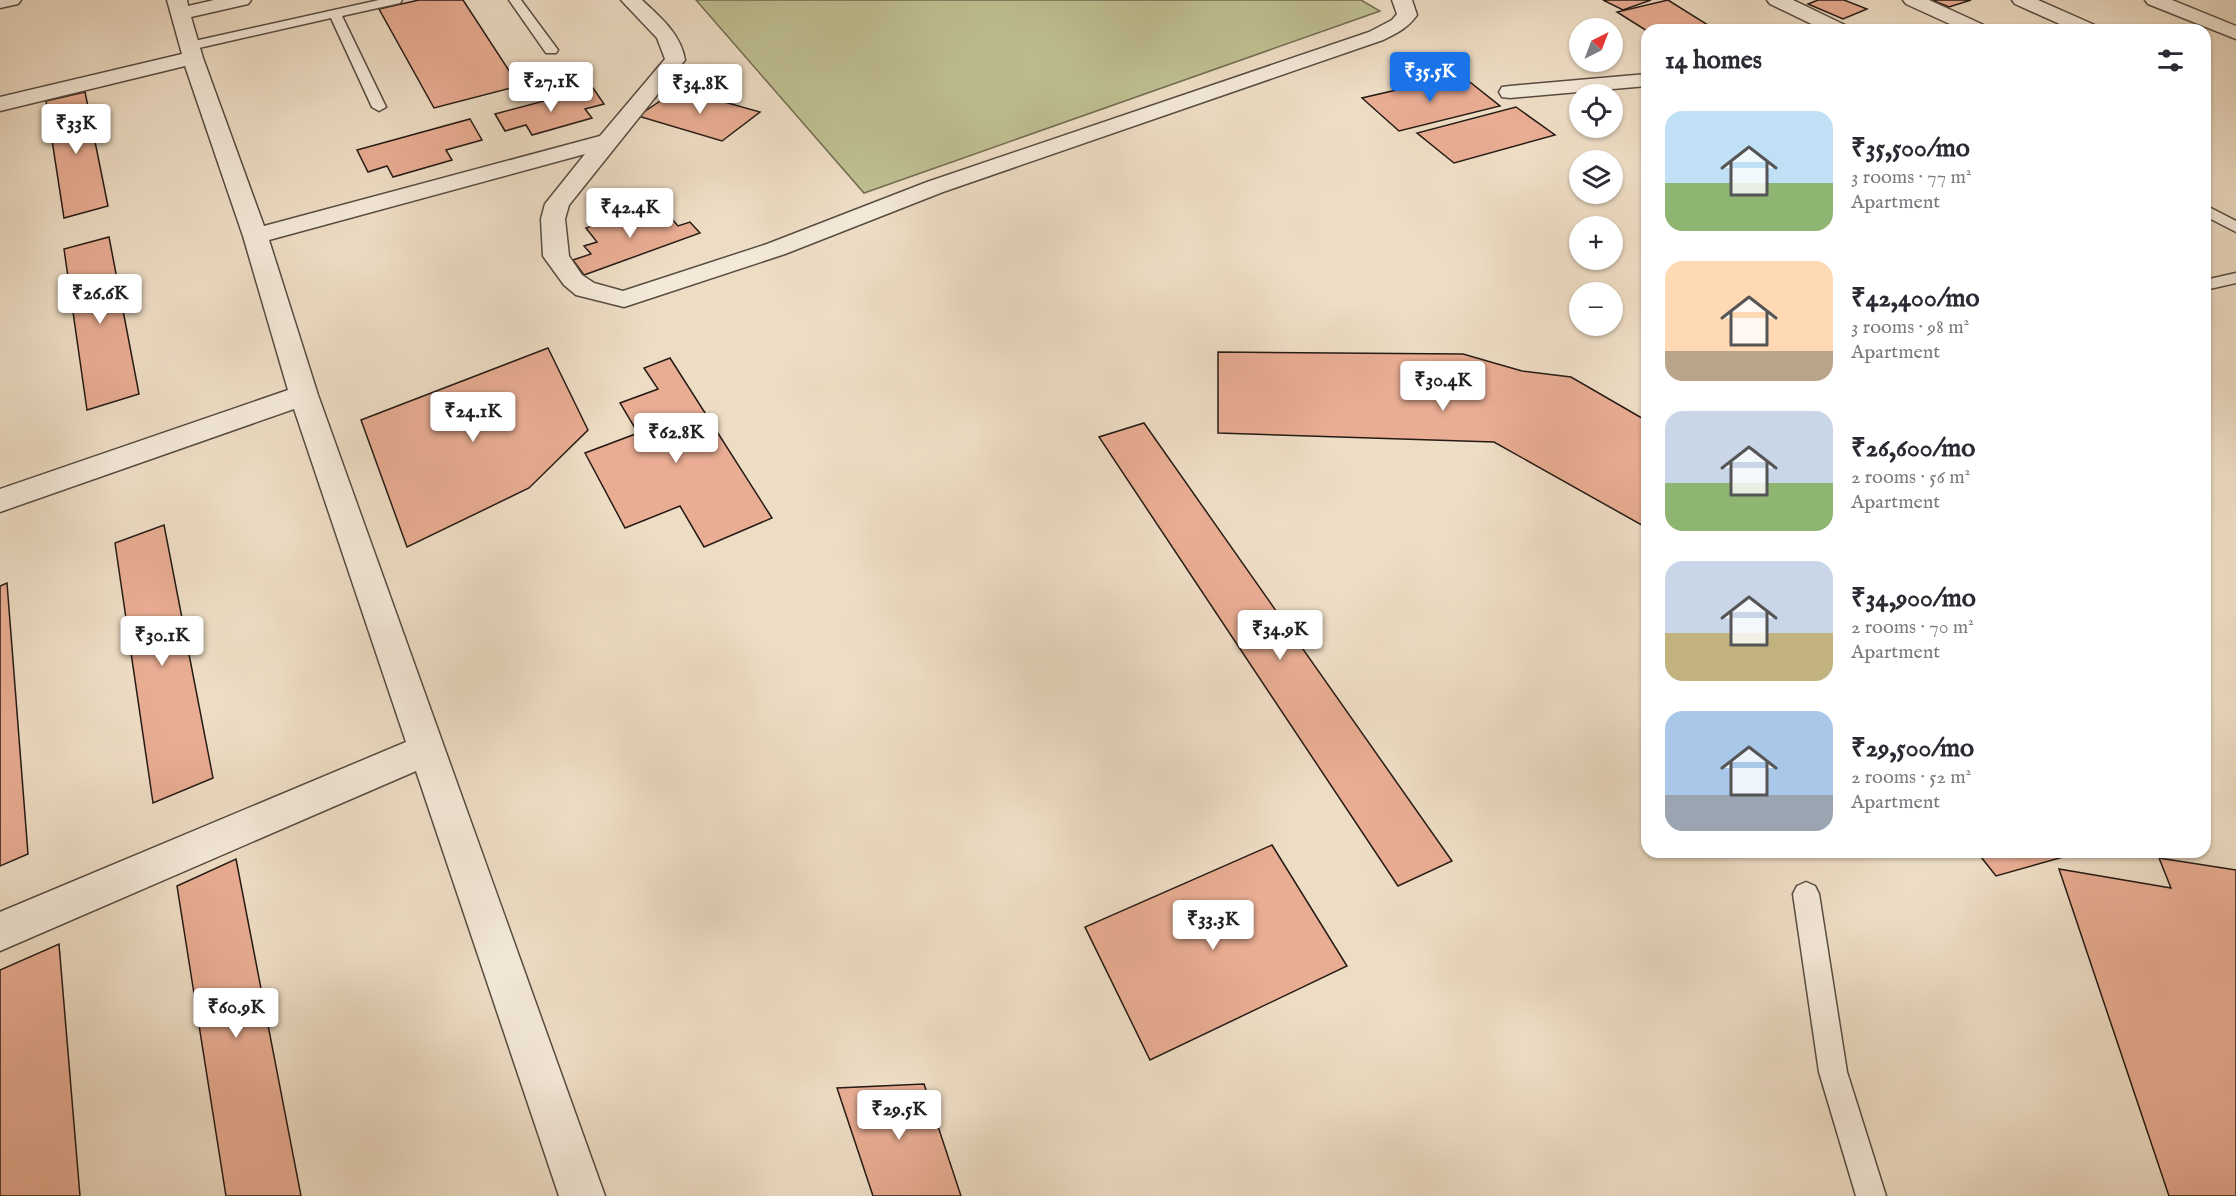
<!DOCTYPE html>
<meta charset="utf-8">
<style>
body{margin:0;font-family:"IM FELL English",serif;background:#f7f7f7;color:#2b2b33;height:100vh;display:flex;flex-direction:column;font-size:22px;white-space:nowrap}
*{box-sizing:border-box;margin:0}
p{font-size:20px;color:#7c7c81}
.icon{flex:none;width:33px;height:33px;fill:none;stroke:currentColor;stroke-width:2;stroke-linecap:round;stroke-linejoin:round}
.map{position:relative;flex:1;overflow:hidden}
.sheet{position:absolute;left:1641px;top:24px;width:570px;height:834px;display:flex;flex-direction:column;background:#fff;border-radius:18px;box-shadow:0 2px 4px #0004}
.sheet>*{flex:none}
.needle{width:39px;rotate:42deg}
.tools{position:absolute;left:1569px;top:18px;display:grid;gap:12px}
.tools a{display:grid;place-items:center;width:54px;height:54px;border-radius:50%;background:#fff;box-shadow:0 2px 4px #0004;font-size:30px}
.price{position:absolute;translate:-50% -51px;padding:0 14px;border-radius:6px;background:#fff;color:#222;font-size:20px;line-height:39px;filter:drop-shadow(0 2px 3px #0008)}
.price::after{content:'';position:absolute;left:50%;top:36px;width:18px;height:14px;margin-left:-9px;background:inherit;clip-path:polygon(0 0,100% 0,50% 100%)}
.price.current{background:#1a73e8;color:#fff}
ul{padding:0;list-style:none}
li{display:flex;align-items:center;gap:18px;height:150px;padding:0 24px}
li span{display:grid;place-items:center;flex:none;width:168px;height:120px;border-radius:18px;color:#555}
li>.icon{margin-inline-start:auto}
span .icon{width:72px;height:72px;fill:#fffc;stroke-width:1}
li b{font-size:26px}
h2{display:flex;justify-content:space-between;align-items:center;height:72px;padding:0 24px;font-size:26px}
.map>svg:first-child{display:block}
.green{fill:#bfbf91;stroke:#726d53;stroke-width:1.5}
.building{fill:#e9ad93;stroke:#251b15;stroke-width:1.5}
.lines{fill:none;stroke-linecap:round;stroke-linejoin:round}
.service-casing{stroke:#574c41;stroke-width:3}
.minor-casing{stroke:#574c41;stroke-width:3}
.service{fill:#f4e9d9;fill-rule:evenodd}
.minor{fill:#f4e9d9;fill-rule:evenodd}
</style>
<div class="map">
<svg width="2236" height="1196" viewBox="0 0 2236 1196">
<rect width="100%" height="100%" fill="#eeddc5"/>
<filter id="stains"><feTurbulence type="fractalNoise" baseFrequency=".00333" numOctaves="4"/><feColorMatrix values="0 0 0 0 .2 0 0 0 0 .09 0 0 0 0 .02 0 0 0 .5 -.17"/></filter>
<radialGradient id="worn" r=".72"><stop offset=".6" stop-color="#630" stop-opacity="0"/><stop offset="1" stop-color="#630" stop-opacity=".3"/></radialGradient>
<path class="green" d="M696 0H1361L1380 11 864 193Z"/>
<g class="building">
<path d="M419 0H463L519 86 434 108 379 9Z"/>
<path d="M1603 0H1651L1623 10Z"/>
<path d="M1668 0 1716 30 1647 31 1617 12Z"/>
<path d="M1818 0H1844L1867 9 1843 19 1808 4Z"/>
<path d="M1932 0H1971L1949 7Z"/>
<path d="M1461 75 1500 106 1399 131 1362 98Z"/>
<path d="M593 88 604 104 585 109 592 118 532 135 526 125 505 131 495 114Z"/>
<path d="M678 89 760 112 722 141 638 116Z"/>
<path d="M85 92 108 206 64 218 46 101Z"/>
<path d="M1516 107 1555 135 1454 163 1417 133Z"/>
<path d="M470 119 482 140 446 150 452 160 393 177 387 166 368 172 357 150Z"/>
<path d="M643 208 657 225 672 219 678 226 690 222 700 233 584 275 573 260 591 254 584 246 597 242 586 228Z"/>
<path d="M109 237 139 394 87 410 64 249Z"/>
<path d="M548 348 588 430 529 488 407 547 361 420Z"/>
<path d="M1218 352 1463 354 1522 371 1571 377 1647 421V528L1494 442 1218 433Z"/>
<path d="M670 358 772 518 704 547 680 506 625 528 585 453 638 433 620 403 658 389 644 368Z"/>
<path d="M1144 423 1452 861 1398 886 1099 437Z"/>
<path d="M164 525 213 778 153 803 115 543Z"/>
<path d="M7 583 28 854 0 866V586Z"/>
<path d="M1272 845 1347 966 1150 1060 1085 927Z"/>
<path d="M1977 852H2081L1996 876Z"/>
<path d="M2159 858 2236 870V1196H2169L2059 869 2171 888Z"/>
<path d="M236 859 301 1196H226L177 886Z"/>
<path d="M59 944 80 1196H0V970Z"/>
<path d="M924 1084 961 1196H873L837 1088Z"/>
</g>
<g class="lines">
<defs>
<g id="service">
<path d="M379 0H402L400 3 342 16 386 107 379 111 372 107 331 18 190 50 183 46 190 42Z"/>
<path d="M509 0H521L558 50 556 53H546Z"/>
<path d="M2205 205 2236 221V232L2205 216Z"/>
<path d="M2236 273V283L2205 290V280Z"/>
<path d="M1806 882 1815 886 1819 894 1847 1072 1886 1196H1856L1819 1072 1793 894 1797 886Z"/>
</g>
<g id="minor">
<path d="M0 0H21L18 4 0 8Z"/>
<path d="M167 0H187L188 6 214 0H251L248 4 191 17 203 58 264 226 600 136 665 59 657 38 621 0H642C660 17 681 34 685 60L569 205 565 219 569 256 582 275 594 283 623 291 767 244 927 182 1369 32 1392 20 1397 14 1392 0H1412L1417 15C1408 28 1397 33 1383 40L943 192 785 254 624 307 576 295 564 285 543 256 541 219 545 204 585 154 269 240 318 395 605 1196H559L416 771 0 951V912L406 742 294 409 0 512V489L288 390 243 236 185 66 0 111V97L182 54Z"/>
<path d="M1767 0H1793L1847 26 1850 30H1824L1770 4Z"/>
<path d="M1903 0H1929L1986 26 1989 30H1963L1906 4Z"/>
<path d="M2012 0H2038L2097 26 2100 30H2073L2015 4Z"/>
<path d="M2145 0H2172L2236 26V39L2148 4Z"/>
<path d="M1647 74V86L1510 98 1502 97 1499 92 1502 87 1510 86Z"/>
</g>
</defs>
<use href="#service" class="service-casing"/>
<use href="#minor" class="minor-casing"/>
<use href="#service" class="service"/>
<use href="#minor" class="minor"/>
</g>
<rect width="100%" height="100%" filter="url(#stains)"/>
<rect width="100%" height="100%" fill="url(#worn)"/>
</svg>
<div class="tools">
<a><svg class="needle" viewBox="-14 -14 28 28"><path d="M0-13l5 13h-10z" fill="#e53935"/><path d="M0 13l5-13h-10z" fill="#7c7c81"/></svg></a>
<a><svg class="icon" aria-label="locate" viewBox="0 0 24 24"><circle cx="12" cy="12" r="6"/><path d="M12 2v4M12 18v4M2 12h4M18 12h4"/></svg></a>
<a><svg class="icon" aria-label="layers" viewBox="0 0 24 24"><path d="M12 4l9 5-9 5-9-5zM3 14l9 5 9-5"/></svg></a>
<a>+</a>
<a>−</a>
</div>
<b class="price current" style="left:1430px;top:103px">₹35.5K</b>
<b class="price" style="left:551px;top:113px">₹27.1K</b>
<b class="price" style="left:700px;top:115px">₹34.8K</b>
<b class="price" style="left:76px;top:155px">₹33K</b>
<b class="price" style="left:630px;top:239px">₹42.4K</b>
<b class="price" style="left:100px;top:325px">₹26.6K</b>
<b class="price" style="left:1443px;top:412px">₹30.4K</b>
<b class="price" style="left:473px;top:443px">₹24.1K</b>
<b class="price" style="left:676px;top:464px">₹62.8K</b>
<b class="price" style="left:1280px;top:661px">₹34.9K</b>
<b class="price" style="left:162px;top:667px">₹30.1K</b>
<b class="price" style="left:1213px;top:951px">₹33.3K</b>
<b class="price" style="left:236px;top:1039px">₹60.9K</b>
<b class="price" style="left:899px;top:1141px">₹29.5K</b>
<section class="sheet">
<h2>14 homes<svg class="icon" aria-label="filters" viewBox="0 0 24 24"><path d="M4 7h16M4 17h16"/><circle cx="9" cy="7" r="2"/><circle cx="15" cy="17" r="2"/></svg></h2>
<ul>
<li><span style="background:linear-gradient(#bfe0f5 60%,#8fb573 0)"><svg class="icon" aria-label="home" viewBox="0 0 24 24"><path d="M3 11l9-7 9 7M6 9v11h12V9"/></svg></span><div><b>₹35,500/mo</b><p>3 rooms · 77 m²</p><p>Apartment</p></div></li>
<li><span style="background:linear-gradient(#ffd9b3 75%,#b9a48a 0)"><svg class="icon" aria-label="home" viewBox="0 0 24 24"><path d="M3 11l9-7 9 7M6 9v11h12V9"/></svg></span><div><b>₹42,400/mo</b><p>3 rooms · 98 m²</p><p>Apartment</p></div></li>
<li><span style="background:linear-gradient(#c9d6e8 60%,#8fb573 0)"><svg class="icon" aria-label="home" viewBox="0 0 24 24"><path d="M3 11l9-7 9 7M6 9v11h12V9"/></svg></span><div><b>₹26,600/mo</b><p>2 rooms · 56 m²</p><p>Apartment</p></div></li>
<li><span style="background:linear-gradient(#c9d6e8 60%,#c2b280 0)"><svg class="icon" aria-label="home" viewBox="0 0 24 24"><path d="M3 11l9-7 9 7M6 9v11h12V9"/></svg></span><div><b>₹34,900/mo</b><p>2 rooms · 70 m²</p><p>Apartment</p></div></li>
<li><span style="background:linear-gradient(#a9c7e8 70%,#9aa5b1 0)"><svg class="icon" aria-label="home" viewBox="0 0 24 24"><path d="M3 11l9-7 9 7M6 9v11h12V9"/></svg></span><div><b>₹29,500/mo</b><p>2 rooms · 52 m²</p><p>Apartment</p></div></li>
</ul>
</section>
</div>
